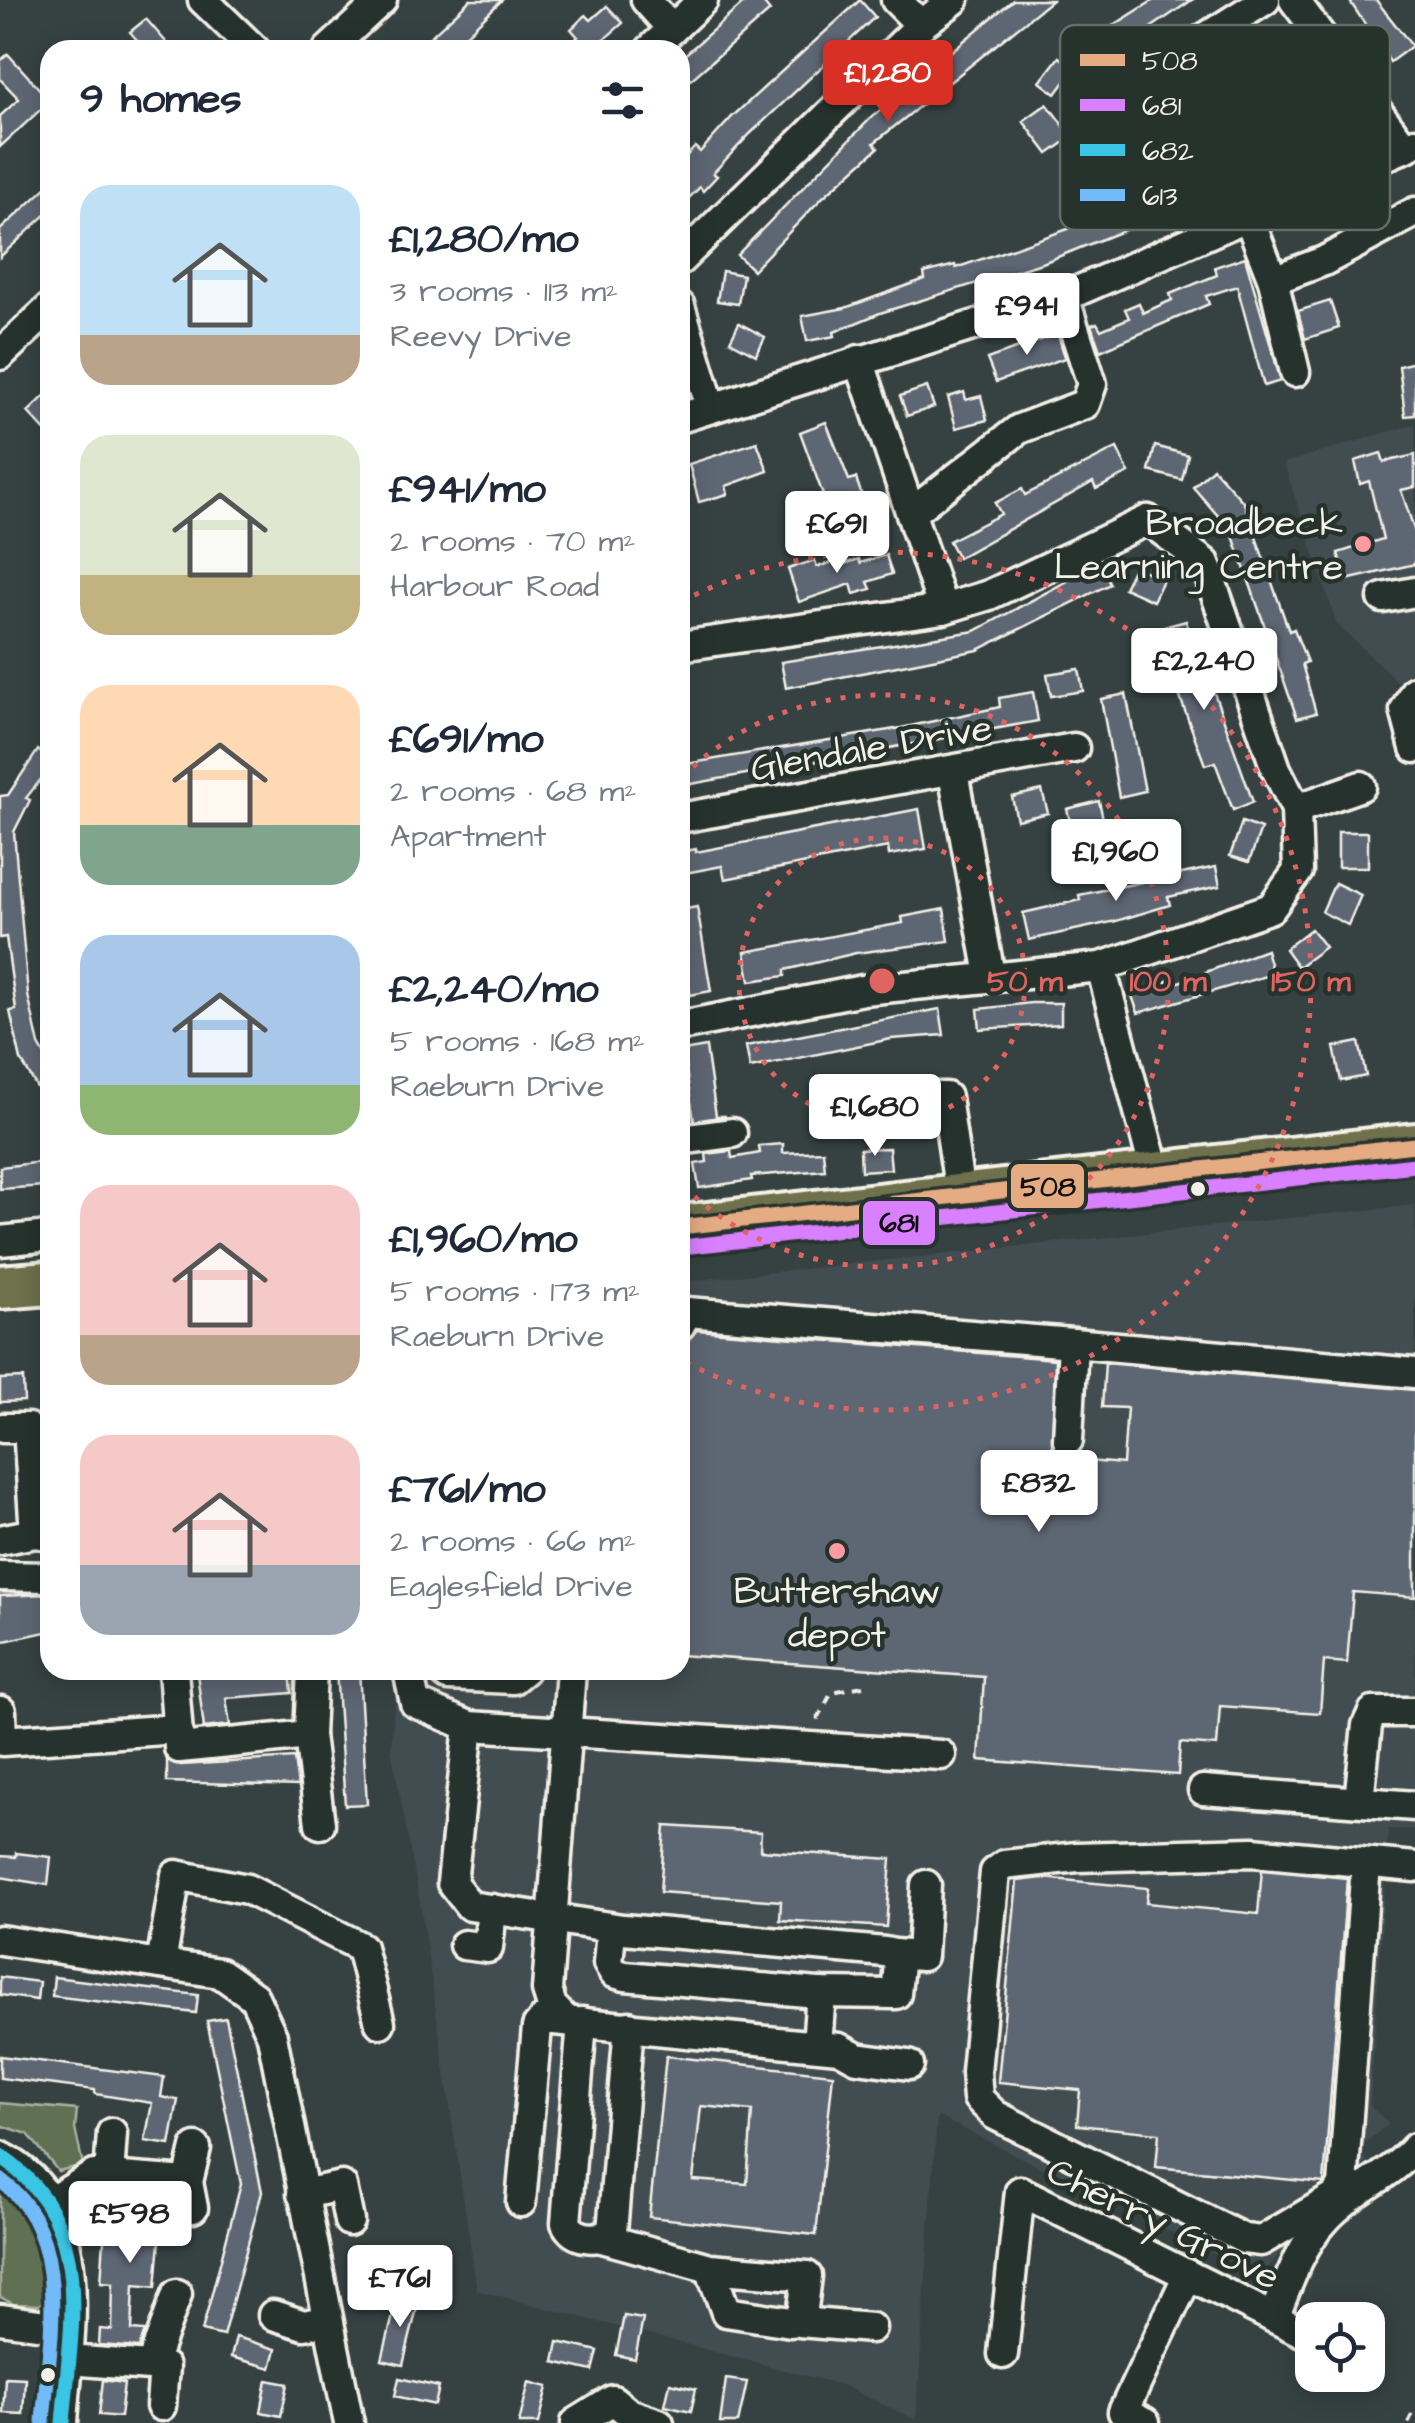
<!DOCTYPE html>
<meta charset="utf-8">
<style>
body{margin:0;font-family:"Architects Daughter",sans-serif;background:#f2f2f3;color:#1f2937;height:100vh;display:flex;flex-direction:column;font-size:38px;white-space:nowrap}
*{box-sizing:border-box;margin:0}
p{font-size:32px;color:#747a83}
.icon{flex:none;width:55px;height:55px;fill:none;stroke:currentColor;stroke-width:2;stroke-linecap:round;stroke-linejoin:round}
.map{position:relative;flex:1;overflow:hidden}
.details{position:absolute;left:40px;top:40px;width:650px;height:1640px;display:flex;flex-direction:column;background:#fff;border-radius:30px;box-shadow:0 5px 25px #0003}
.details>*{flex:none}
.tools{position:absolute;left:1295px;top:2302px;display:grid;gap:20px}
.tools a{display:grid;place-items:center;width:90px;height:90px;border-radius:20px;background:#fff;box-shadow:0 5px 25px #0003;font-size:50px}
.price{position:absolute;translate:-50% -85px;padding:0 22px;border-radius:10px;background:#fff;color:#222;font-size:32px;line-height:65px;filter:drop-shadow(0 2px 5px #0008)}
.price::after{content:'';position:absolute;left:50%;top:60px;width:30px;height:22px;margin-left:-15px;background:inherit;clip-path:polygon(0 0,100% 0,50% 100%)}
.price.current{background:#d93025;color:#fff}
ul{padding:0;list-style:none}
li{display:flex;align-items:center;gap:30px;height:250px;padding:0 40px}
li span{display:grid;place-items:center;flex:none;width:280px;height:200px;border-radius:30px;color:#555}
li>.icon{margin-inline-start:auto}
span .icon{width:120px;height:120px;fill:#fffc;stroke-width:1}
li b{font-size:42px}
h2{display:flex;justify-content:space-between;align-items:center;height:120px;padding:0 40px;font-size:42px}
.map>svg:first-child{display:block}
.built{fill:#424d51}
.green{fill:#5e7052;stroke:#a9b09d;stroke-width:2.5}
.building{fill:#5d6673;stroke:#f4f1e8;stroke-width:2.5;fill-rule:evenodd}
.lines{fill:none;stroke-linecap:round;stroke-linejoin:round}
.minor-casing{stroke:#f4f1e8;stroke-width:35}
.highway-casing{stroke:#f4f1e8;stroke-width:50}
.path{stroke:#f4f1e8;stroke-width:4;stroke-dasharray:10 8;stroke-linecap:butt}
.minor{stroke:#26332d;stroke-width:28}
.highway{stroke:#6e714b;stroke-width:42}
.bus-1-casing{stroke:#26332d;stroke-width:22}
.bus-2-casing{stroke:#26332d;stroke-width:22}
.bus-3-casing{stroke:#26332d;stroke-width:22}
.bus-4-casing{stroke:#26332d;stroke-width:22}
.bus-1{stroke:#e5ac83;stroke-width:15}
.bus-2{stroke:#d880ff;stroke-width:15}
.bus-3{stroke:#3ac5e4;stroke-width:15}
.bus-4{stroke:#73baf8;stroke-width:15}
.ring{fill:none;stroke:#df6462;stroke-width:5;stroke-dasharray:5 10}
.poi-dot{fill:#ff9aa2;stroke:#26332d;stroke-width:4}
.bus-dot{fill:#f4f1e8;stroke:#26332d;stroke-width:4}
.labels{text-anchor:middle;stroke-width:9;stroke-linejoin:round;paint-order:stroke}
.poi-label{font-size:38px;fill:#f4f1e8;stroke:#26332d;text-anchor:end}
.street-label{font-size:38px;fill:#f4f1e8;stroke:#26332d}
.key{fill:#26332d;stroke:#646c65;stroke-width:2.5}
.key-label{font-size:28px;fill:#f4f1e8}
.centre{fill:#df6462;stroke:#26332d;stroke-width:5}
.ring-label{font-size:30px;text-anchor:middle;font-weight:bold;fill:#df6462;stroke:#26332d;stroke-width:9;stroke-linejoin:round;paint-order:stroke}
.line-badge{stroke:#26332d;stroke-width:4}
.pale-badge-label{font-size:28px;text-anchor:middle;font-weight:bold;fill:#111}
</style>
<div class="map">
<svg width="1415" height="2423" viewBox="0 0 1415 2423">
<rect width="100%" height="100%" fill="#364242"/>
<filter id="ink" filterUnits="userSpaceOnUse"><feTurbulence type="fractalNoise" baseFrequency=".01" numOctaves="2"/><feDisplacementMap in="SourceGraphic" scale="20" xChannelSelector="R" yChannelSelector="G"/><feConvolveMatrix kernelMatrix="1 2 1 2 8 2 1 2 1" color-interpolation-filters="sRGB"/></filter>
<g filter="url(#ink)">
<g class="built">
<path d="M1415 424V668L1397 681 1337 624 1284 463Z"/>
<path d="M1415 1205V1829H1388L1370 2106 1389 2124 1358 2148 1372 2169 1317 2207 1261 2277 937 2116 916 2420 842 2385 477 2290 420 1902 391 1748 397 1670H680V1282Z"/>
</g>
<g class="green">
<path d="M0 2103 77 2110 75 2129 83 2165 58 2171 28 2134 0 2125Z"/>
<path d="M0 2168C40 2205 58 2237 52 2293L39 2305 14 2304 0 2297Z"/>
</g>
<g class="building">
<path d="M470 0H502L450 50H416Z"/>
<path d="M747 0H761L770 11 680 89V59Z"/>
<path d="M860 0 875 17 750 134 713 173 717 176 703 191 700 187 680 207V163L695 147 700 152 733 116Z"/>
<path d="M1013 0H1052L874 143 878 148 822 198 753 270 737 255 871 118Z"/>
<path d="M1154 0H1192L1097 64 1084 44Z"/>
<path d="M1349 0H1376L1412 46 1390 62Z"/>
<path d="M607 6 623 23 601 42 609 50H564L578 37 571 29 586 15 591 20Z"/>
<path d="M146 19 173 50H146L130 32Z"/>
<path d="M8 54 50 101 0 147V116L19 99 0 79V61Z"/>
<path d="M1059 57 1075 68 1056 94 1040 82Z"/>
<path d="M1047 104 1072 137 1048 154 1023 121Z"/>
<path d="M1288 135 1296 154 1213 191 1215 194 1045 262 880 313 834 332 835 336 807 341 802 316 845 308 925 279 924 273 955 265 956 268 1094 220Z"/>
<path d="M50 184V211L0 257V230Z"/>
<path d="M1245 257 1281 381 1264 386 1237 286 1206 296 1209 304 1100 351 1091 325 1097 323 1101 330 1129 318 1125 309 1139 303 1143 313 1172 300 1170 294 1217 275 1215 267Z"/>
<path d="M722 271 743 275 738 304 717 301Z"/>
<path d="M1330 301 1339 328 1305 339 1298 311Z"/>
<path d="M739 323 765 337 756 355 730 341Z"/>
<path d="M1058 334 1065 358 996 382 987 359Z"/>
<path d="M1415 362V415L1405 416 1399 366Z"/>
<path d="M927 387 934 407 907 416 900 396Z"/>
<path d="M50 391V436L28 412Z"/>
<path d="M964 392 966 400 981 396 987 420 956 428 948 397Z"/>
<path d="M826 422 849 480 856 478 868 514 834 525 800 432Z"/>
<path d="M757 442 768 471 726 486 728 494 699 502 689 464Z"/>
<path d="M1155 446 1188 455 1182 480 1149 471Z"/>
<path d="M1117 448 1129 473 1096 489 1093 482 958 558 949 541 1001 514 995 503 1022 489 1025 495Z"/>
<path d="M1381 453 1384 462 1415 455V487L1401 490 1415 532V564L1346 580 1338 553 1383 539 1369 481 1360 484 1355 461Z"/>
<path d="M1213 468 1244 503 1289 631 1294 629 1307 662 1302 664 1316 713 1297 718 1225 513 1220 518 1193 487Z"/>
<path d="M886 555 892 574 868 582 871 589 854 594 851 584 799 602 788 569 815 560 817 567 840 560 841 565 859 559 860 563Z"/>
<path d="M1099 564 1110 584 978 650 786 688 781 662 975 631Z"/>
<path d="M1135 566 1163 580 1153 601 1124 588Z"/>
<path d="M1186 621 1200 672 1206 670 1253 802 1233 810 1215 762 1205 765 1174 681 1160 628Z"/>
<path d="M1079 669 1083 691 1051 696 1047 674Z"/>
<path d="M1033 692 1038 721 680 786V765L901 728 1000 707 999 698Z"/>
<path d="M1126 694 1145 791 1119 797 1101 699Z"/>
<path d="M38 750 50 760V768L26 798 30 800 14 832 28 995 39 1045 50 1064V1085L39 1091 21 1060 10 1011 16 1010 6 937 0 938V796L8 795Z"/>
<path d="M1042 790 1048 813 1017 820 1012 797Z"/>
<path d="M1099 801 1104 823 1072 830 1067 809Z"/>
<path d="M919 809 926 849 889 855 888 847 725 879 722 866 680 874V852L696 849V852Z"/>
<path d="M1242 822 1261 829 1249 862 1230 856Z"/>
<rect x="1338" y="832" width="30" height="35"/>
<path d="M1216 867 1220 886 1168 897 1170 905 1116 921 1029 940 1023 913 1080 900 1079 895Z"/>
<path d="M1335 883 1361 895 1348 925 1322 912Z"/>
<path d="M697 907 711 991 690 995 680 910Z"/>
<path d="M944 909 949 941 856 953 785 970V976L750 981 745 952 903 923 902 917Z"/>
<path d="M1311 929 1325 947 1298 967 1285 949Z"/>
<path d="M1266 950 1273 974 1138 1013 1131 993 1167 981 1168 986Z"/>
<path d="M1031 1003H1061V1024L980 1029 978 1009Z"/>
<path d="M940 1009 944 1035 891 1039 750 1068 746 1046Z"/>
<path d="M1359 1042 1366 1076 1341 1081 1334 1047Z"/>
<path d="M706 1047 716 1116H726L694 1121 683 1051Z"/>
<path d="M878 1082 882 1103 897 1101 908 1116 866 1122 861 1085Z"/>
<path d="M783 1144V1153L823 1151 825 1170 751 1176 752 1180 699 1188 695 1164 707 1162 706 1154 731 1151 732 1158 760 1153 759 1146Z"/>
<path d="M889 1148 891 1169 861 1171 860 1149Z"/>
<path d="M42 1162 45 1186 0 1189V1167Z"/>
<path d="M697 1330 1055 1359 1052 1458 1123 1464 1127 1408 1102 1407 1105 1363 1415 1390V1597L1353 1592 1347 1663 1324 1661 1320 1713 1220 1706 1217 1746 1180 1743 1178 1775 979 1760 984 1677 680 1655V1446L688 1340Z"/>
<path d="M23 1378 24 1401 0 1402V1379Z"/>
<path d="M50 1594V1631L0 1642V1596Z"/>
<path d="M216 1670H290L292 1693 226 1698 230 1725 204 1728 197 1673Z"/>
<path d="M336 1670H359L367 1804 345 1805Z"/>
<path d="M294 1758 298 1786 167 1782V1760L181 1765Z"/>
<path d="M665 1826 761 1832 760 1850 891 1859 886 1927 780 1920 781 1901 660 1892Z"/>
<path d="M16 1853 51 1857 48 1885 0 1877V1856L16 1857Z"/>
<path d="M1262 1870 1347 1878 1324 2183 1156 2167 1159 2133 1077 2125 1080 2090 998 2082 1017 1881 1043 1878 1148 1888 1146 1903 1258 1914Z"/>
<path d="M0 1977 39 1982 37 2000 0 1995Z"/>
<path d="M54 1977 198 1995 196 2013 52 1996Z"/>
<path d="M226 2018 262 2192 223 2336 202 2331 241 2184 207 2021Z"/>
<path d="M0 2056 164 2077 161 2097 178 2100 170 2145 145 2141 152 2103 95 2094V2090L0 2078Z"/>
<path d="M666 2056 833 2074 816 2235 649 2217ZM701 2106 752 2111 747 2184 693 2180Z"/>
<path d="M128 2203 163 2206 156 2287 134 2285 132 2330 145 2331 139 2348 99 2345 100 2329 112 2330 113 2283 101 2282 106 2211 128 2213Z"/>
<path d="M398 2295 419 2300 403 2365 382 2360Z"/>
<path d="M624 2316 643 2319 635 2359 616 2355Z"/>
<path d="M236 2337 276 2349 271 2368 231 2357Z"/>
<path d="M558 2342 598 2351 593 2371 554 2362Z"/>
<path d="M5 2377 25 2378 23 2414 3 2413Z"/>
<path d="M399 2378 439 2387 435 2405 395 2396Z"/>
<path d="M726 2379 747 2382 738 2423H720Z"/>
<path d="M103 2380 124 2383 120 2417 99 2415Z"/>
<path d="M267 2380 288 2384 281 2416 261 2412Z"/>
<path d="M529 2382 548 2387 539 2423H519Z"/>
<path d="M670 2383 696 2389 691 2411 665 2405Z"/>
</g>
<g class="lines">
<defs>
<g id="minor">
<path d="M203 0 255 50"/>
<path d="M646 0 672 29"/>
<path d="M896 0 921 25"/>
<path d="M1294 0 1405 148"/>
<path d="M328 50 382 0"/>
<path d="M650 50 703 0"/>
<path d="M1102 103 1265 0"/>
<path d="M1248 216 1273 280 1324 261 1415 212"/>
<path d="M680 260 921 25 954 0"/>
<path d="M1273 280 1295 372"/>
<path d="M680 306 711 408"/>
<path d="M0 355 50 308"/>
<path d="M859 360 943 609"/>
<path d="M680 418 1064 297 1415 143"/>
<path d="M911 513 1019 429 1085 404 1092 384 1064 297"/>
<path d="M1383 598 1415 592"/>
<path d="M680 646 943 609 989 595 1148 520 1205 563 1276 769 1296 809 1298 871 1271 908 1101 967 863 990 680 1026"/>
<path d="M1415 691 1405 710 1415 748"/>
<path d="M953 772 990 975"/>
<path d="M1296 809 1361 786"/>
<path d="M680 818 1074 748"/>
<path d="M1101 967 1156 1176"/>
<path d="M914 1097H946L960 1195"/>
<path d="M680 1140 732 1133"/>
<path d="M0 1241 50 1236"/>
<path d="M680 1325 687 1312 1073 1343"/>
<path d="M3 1428H28L35 1533"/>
<path d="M1068 1440 1073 1343 1415 1373"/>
<path d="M0 1540 35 1533 50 1535"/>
<path d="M0 1576 50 1577"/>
<path d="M173 1670 179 1748 309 1735 312 1670"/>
<path d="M408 1670 415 1703 469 1726 941 1755"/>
<path d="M441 1670 448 1676 513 1679 524 1670"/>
<path d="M1 1711 2 1741 177 1729"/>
<path d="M469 1726 452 1883 470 1906 623 1929 885 1952 894 1954 899 1964 896 1994 818 1993 625 1976 614 1973 608 1963 611 1932 623 1929"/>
<path d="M309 1735 320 1824"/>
<path d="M1203 1790 1415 1806"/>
<path d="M1359 1801 1367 1725 1373 1712H1415"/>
<path d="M1366 1863 1343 2186 1335 2197 1261 2241 1244 2239 995 2115 978 2098 976 2072 995 1872 1004 1865 1077 1857 1253 1852 1415 1867"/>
<path d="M0 1940 220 1973 254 1997 272 2036 349 2423"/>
<path d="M464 1945 488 1948 492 1909"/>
<path d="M894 1954 922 1956 926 1885"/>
<path d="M161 1964 176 1875 247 1889 361 1947 380 2023"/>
<path d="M567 2021 552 2006 547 1990 571 1670"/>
<path d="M582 2022 566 2223C574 2240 597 2241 612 2232L629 2026"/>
<path d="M817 2045 821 1993"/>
<path d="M0 2156C97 2203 68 2336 63 2423"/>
<path d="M109 2176 112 2133"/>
<path d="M188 2182 193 2208"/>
<path d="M302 2194 342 2186 349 2221"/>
<path d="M52 2201 94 2175 188 2182 196 2148"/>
<path d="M521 2202 537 2027 544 2019 839 2048 857 2058 909 2065"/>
<path d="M602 2238 710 2268 807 2276 802 2316 791 2322 726 2312 710 2268"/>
<path d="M273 2315 304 2325 325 2321"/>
<path d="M1274 2318C1288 2284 1299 2248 1324 2221 1349 2192 1389 2177 1415 2148"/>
<path d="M0 2319 68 2328"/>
<path d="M799 2322 871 2328"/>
<path d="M1003 2354 1020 2191 1312 2337"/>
<path d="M67 2360 164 2367 161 2406"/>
<path d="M152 2363 177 2294"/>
<path d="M576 2423 613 2400 629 2413 659 2423"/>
<path d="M1145 2423 1123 2412 1188 2275"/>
</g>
<g id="highway">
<path d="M680 1227 1415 1145"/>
<path d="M0 1287 50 1283"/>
</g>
</defs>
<use href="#minor" class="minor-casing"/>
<use href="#highway" class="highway-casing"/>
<g class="path">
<path d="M817 1720 832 1692 863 1686"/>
<path d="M1408 2423 1415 2409"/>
</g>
<use href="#minor" class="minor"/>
<use href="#highway" class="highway"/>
<defs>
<path id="bus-1" d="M680 1227 1415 1145"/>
<path id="bus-2" d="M682 1247 1415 1165"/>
<path id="bus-3" d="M0 2156C96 2222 71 2321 63 2423"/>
<path id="bus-4" d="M0 2180C74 2232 49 2344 43 2421"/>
</defs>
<use href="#bus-1" class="bus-1-casing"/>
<use href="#bus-2" class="bus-2-casing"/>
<use href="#bus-3" class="bus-3-casing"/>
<use href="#bus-4" class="bus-4-casing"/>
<use href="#bus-1" class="bus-1"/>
<use href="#bus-2" class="bus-2"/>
<use href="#bus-3" class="bus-3"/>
<use href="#bus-4" class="bus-4"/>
</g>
</g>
<g class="ring">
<circle cx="882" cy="981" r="143"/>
<path d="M682 777A286 286 0 1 1 682 1185"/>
<path d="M681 602A429 429 0 1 1 681 1360"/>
</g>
<g class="poi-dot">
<circle cx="1363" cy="544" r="10"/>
<circle cx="837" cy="1551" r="10"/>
</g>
<g class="bus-dot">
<circle cx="1198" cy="1189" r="9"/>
<circle cx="48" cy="2375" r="9"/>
</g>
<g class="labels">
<g class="poi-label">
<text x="1343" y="535">Broadbeck<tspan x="1343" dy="44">Learning Centre</tspan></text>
<text x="837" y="1603" text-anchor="middle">Buttershaw<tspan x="837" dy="44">depot</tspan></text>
</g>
<g class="street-label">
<text transform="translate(871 747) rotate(-10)" y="13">Glendale Drive</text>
<text transform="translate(1164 2223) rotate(26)" y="13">Cherry Grove</text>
</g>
</g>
<rect x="1060" y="25" width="330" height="205" rx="15" class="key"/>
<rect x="1080" y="54" width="45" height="12" fill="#e5ac83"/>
<rect x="1080" y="99" width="45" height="12" fill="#d880ff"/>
<rect x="1080" y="144" width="45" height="12" fill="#3ac5e4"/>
<rect x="1080" y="189" width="45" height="12" fill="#73baf8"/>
<g class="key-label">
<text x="1142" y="70">508</text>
<text x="1142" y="115">681</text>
<text x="1142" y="160">682</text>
<text x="1142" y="205">613</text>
</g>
<circle cx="882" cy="981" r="15" class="centre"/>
<g class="ring-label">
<text x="1025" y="991">50 m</text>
<text x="1168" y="991">100 m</text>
<text x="1311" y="991">150 m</text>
</g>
<g class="line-badge">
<rect x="1009" y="1162" width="77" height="48" rx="10" fill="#e5ac83"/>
<rect x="861" y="1199" width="76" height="48" rx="10" fill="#d880ff"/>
</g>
<g class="pale-badge-label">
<text x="1048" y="1196">508</text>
<text x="899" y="1232">681</text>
</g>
</svg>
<div class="tools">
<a><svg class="icon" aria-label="locate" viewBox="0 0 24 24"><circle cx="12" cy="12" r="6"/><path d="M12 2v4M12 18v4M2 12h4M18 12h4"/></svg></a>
</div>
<b class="price current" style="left:888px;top:125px">£1,280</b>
<b class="price" style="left:1027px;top:358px">£941</b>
<b class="price" style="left:837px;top:576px">£691</b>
<b class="price" style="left:1204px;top:713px">£2,240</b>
<b class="price" style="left:1116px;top:904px">£1,960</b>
<b class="price" style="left:875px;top:1159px">£1,680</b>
<b class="price" style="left:1039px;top:1535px">£832</b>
<b class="price" style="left:130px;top:2266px">£598</b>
<b class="price" style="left:400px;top:2330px">£761</b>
<section class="details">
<h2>9 homes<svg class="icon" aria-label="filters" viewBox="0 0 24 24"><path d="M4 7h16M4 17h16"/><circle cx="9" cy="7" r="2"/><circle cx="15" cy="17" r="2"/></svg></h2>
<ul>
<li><span style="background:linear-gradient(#bfe0f5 75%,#b9a48a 0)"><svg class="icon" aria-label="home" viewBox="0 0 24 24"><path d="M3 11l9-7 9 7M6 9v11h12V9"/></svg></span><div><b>£1,280/mo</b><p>3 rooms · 113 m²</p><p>Reevy Drive</p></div></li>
<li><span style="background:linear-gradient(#dfe7d0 70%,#c2b280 0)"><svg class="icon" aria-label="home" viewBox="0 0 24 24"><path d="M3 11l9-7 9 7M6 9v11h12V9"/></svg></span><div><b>£941/mo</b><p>2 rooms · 70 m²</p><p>Harbour Road</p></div></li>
<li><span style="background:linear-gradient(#ffd9b3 70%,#7fa58c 0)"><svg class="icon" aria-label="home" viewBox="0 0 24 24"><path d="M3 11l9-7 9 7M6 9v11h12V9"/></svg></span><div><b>£691/mo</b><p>2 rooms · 68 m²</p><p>Apartment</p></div></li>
<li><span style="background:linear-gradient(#a9c7e8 75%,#8fb573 0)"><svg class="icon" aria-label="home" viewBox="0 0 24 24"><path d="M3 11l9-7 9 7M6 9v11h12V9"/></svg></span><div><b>£2,240/mo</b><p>5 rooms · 168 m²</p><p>Raeburn Drive</p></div></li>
<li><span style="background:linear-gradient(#f6c9c9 75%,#b9a48a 0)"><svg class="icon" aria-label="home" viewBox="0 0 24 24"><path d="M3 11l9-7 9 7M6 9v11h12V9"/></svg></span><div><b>£1,960/mo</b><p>5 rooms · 173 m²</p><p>Raeburn Drive</p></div></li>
<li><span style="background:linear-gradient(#f6c9c9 65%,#9aa5b1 0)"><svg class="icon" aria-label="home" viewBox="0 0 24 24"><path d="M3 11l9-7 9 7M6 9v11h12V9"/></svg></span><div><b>£761/mo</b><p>2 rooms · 66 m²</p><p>Eaglesfield Drive</p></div></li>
</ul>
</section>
</div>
